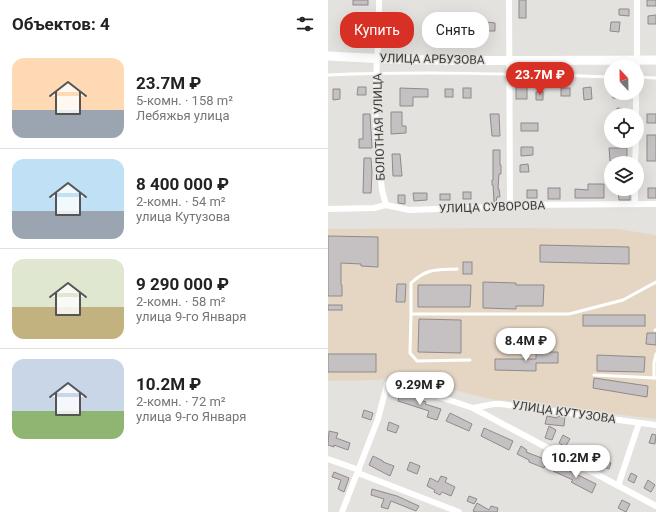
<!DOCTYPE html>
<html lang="ru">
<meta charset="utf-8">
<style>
body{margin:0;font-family:Roboto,sans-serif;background:#f6f6f6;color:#222;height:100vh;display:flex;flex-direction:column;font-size:15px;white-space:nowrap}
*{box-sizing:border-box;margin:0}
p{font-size:13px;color:#767676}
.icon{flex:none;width:22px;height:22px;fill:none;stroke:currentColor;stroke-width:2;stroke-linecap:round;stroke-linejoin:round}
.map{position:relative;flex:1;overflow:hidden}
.sheet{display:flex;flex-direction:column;background:#fff;width:328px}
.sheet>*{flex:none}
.top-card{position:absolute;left:12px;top:12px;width:256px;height:36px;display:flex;gap:8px}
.needle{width:26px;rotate:338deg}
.controls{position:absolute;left:276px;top:60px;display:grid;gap:8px}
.controls a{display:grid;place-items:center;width:40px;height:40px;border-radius:50%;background:#fff;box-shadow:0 4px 16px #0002;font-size:20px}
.price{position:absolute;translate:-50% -34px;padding:0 9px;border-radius:14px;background:#fff;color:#222;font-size:13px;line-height:26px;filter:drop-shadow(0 1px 2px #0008)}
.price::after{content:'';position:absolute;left:50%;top:24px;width:12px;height:9px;margin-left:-6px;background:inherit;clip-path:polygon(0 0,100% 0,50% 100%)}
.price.selected{background:#d93025;color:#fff}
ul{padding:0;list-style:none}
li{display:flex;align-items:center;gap:12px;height:100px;padding:0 12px}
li+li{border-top:1px solid #e0e0e0}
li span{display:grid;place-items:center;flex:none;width:112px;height:80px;border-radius:12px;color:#555}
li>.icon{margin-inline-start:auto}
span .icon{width:48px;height:48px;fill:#fffc;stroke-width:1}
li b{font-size:17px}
h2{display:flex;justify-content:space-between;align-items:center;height:48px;padding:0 12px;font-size:17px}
.pill{padding:0 14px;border-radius:16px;background:#fff;box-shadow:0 4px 16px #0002;font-size:14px;line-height:36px}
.pill.selected{background:#d93025;color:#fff}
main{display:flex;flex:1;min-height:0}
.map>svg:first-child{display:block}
.industrial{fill:#e5d6c4}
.building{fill:#c5c1c2;stroke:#8e8a8b}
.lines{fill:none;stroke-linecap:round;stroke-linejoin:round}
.lane{stroke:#fff;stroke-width:3}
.street{stroke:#fff;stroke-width:6}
.secondary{stroke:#fff;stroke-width:9}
.labels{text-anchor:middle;stroke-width:3;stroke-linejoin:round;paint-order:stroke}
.street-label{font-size:12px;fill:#3d3c3b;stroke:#e4e2de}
</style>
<main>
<section class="sheet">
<h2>Объектов: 4<svg class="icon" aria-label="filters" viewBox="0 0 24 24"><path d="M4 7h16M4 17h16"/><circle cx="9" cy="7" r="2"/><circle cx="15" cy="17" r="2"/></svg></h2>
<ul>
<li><span style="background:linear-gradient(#ffd9b3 65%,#9aa5b1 0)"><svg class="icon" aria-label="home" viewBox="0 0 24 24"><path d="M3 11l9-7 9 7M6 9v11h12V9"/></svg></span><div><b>23.7M ₽</b><p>5-комн. · 158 m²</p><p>Лебяжья улица</p></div></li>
<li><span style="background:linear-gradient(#bfe0f5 65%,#9aa5b1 0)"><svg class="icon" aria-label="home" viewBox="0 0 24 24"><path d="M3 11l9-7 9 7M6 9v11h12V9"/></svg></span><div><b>8 400 000 ₽</b><p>2-комн. · 54 m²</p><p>улица Кутузова</p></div></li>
<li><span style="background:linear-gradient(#dfe7d0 60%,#c2b280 0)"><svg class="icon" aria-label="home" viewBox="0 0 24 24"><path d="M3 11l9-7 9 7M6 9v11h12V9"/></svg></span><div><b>9 290 000 ₽</b><p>2-комн. · 58 m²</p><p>улица 9-го Января</p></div></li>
<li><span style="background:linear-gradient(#c9d6e8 65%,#8fb573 0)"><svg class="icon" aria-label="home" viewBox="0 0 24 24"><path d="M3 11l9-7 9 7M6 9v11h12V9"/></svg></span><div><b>10.2M ₽</b><p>2-комн. · 72 m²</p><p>улица 9-го Января</p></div></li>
</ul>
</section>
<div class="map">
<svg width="328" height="512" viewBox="0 0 328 512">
<rect width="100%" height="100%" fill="#e4e2de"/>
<path class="industrial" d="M175 228 290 229 328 235V419L162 399 68 376 52 380 0 381V229Z"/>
<g class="building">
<rect x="25" y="0" width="15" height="5"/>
<rect x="191" y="0" width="7" height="18"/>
<rect x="319" y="0" width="9" height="6"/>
<path d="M291 9H301V16L291 15Z"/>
<rect x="61" y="13" width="7" height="11"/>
<path d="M328 15V24H320V16Z"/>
<rect x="33" y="21" width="10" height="9"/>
<path d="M159 22 167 23V31H159Z"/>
<path d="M283 22H292L291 32 282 31Z"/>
<path d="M30 87H38V95H29Z"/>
<rect x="188" y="87" width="11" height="12"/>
<path d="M263 87 264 99 256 100 255 88Z"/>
<path d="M72 88 100 89V97H85V106H72Z"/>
<rect x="135" y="88" width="8" height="10"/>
<rect x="233" y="88" width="9" height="8"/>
<path d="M5 89H12V99L5 100Z"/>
<rect x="117" y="89" width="8" height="8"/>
<path d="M215 91V100H208V92Z"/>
<rect x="285" y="93" width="14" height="5"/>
<path d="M289 108 299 109 298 115H289Z"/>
<path d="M63 112H74V126H78V133L63 134Z"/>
<path d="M35 114H42L44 148H31V139H35Z"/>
<path d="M162 114H171L172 136H164Z"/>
<rect x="319" y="114" width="9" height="9"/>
<rect x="193" y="123" width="17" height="8"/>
<rect x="319" y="135" width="9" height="26"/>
<path d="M193 147H205V155L193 156Z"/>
<path d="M281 148H299V161H282Z"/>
<path d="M165 150H172V165H173V174H171L170 189H171L172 197H169L168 202H166L165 185H164V180H165Z"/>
<path d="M64 154H72L74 176H65Z"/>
<path d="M36 158H43L44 172 43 193H35Z"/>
<path d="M200 164 201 172H192V165Z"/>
<path d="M260 184H276V198H247V189L260 190Z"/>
<rect x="220" y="188" width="12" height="11"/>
<rect x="320" y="188" width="8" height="10"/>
<path d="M290 189H302V200H291Z"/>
<rect x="199" y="190" width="10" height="8"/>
<rect x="135" y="192" width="8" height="7"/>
<path d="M85 193H99V200L86 201Z"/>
<rect x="112" y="194" width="10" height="6"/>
<path d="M70 195H77V204L70 203Z"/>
<path d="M0 236 50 237V267L33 266V264L13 263V285H14V296H0Z"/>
<path d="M212 245 301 247V264L212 262Z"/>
<rect x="135" y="262" width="9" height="12"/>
<path d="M155 282 188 283V285H216L215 306H188V309L155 308Z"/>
<path d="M69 284H78L77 302H68Z"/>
<path d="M90 285H143L142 307H90Z"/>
<rect x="0" y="305" width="14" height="5"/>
<rect x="255" y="315" width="62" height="11"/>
<path d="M91 319 133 320V353L90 352Z"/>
<path d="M319 333H328V345L318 344Z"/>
<path d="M208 352H230V363H208V371L167 370V359H208Z"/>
<rect x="0" y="354" width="48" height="18"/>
<path d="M269 355 317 357 316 372 269 371Z"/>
<path d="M266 378 320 386 319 397 265 388Z"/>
<path d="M72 393 98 402 97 404 113 409 109 420 99 417 101 411 70 401Z"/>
<path d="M36 410 45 413 43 420 34 417Z"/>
<path d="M122 413 144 424 141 431 118 421Z"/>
<path d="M219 416 229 418 230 416 237 417 236 426 217 424Z"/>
<path d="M61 422 71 426 68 433 59 430Z"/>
<path d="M221 426 228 430 224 440 217 438Z"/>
<path d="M156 428 185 441 181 450 153 436Z"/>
<path d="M1 431 10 433 8 438 22 443 20 450 6 445V447L0 445Z"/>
<path d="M324 434 328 435 327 444 321 443Z"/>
<path d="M235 435 242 439 237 447 231 443Z"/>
<path d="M193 446 199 450 198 452 219 460 216 468 201 462V460L189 454Z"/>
<path d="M249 446 266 454 264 460 253 456 251 458 244 455Z"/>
<path d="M45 456 55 461V462L66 466 62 476 41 465Z"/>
<path d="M276 460 283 463 281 469 273 466Z"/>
<path d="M82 462 92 466 89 474 79 470Z"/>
<path d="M228 464 268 484 264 493 243 482 245 480 225 471Z"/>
<path d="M6 472 21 478 16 492 10 489 13 480 4 477Z"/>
<path d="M303 473 309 476 306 483 300 480Z"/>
<path d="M113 476 119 478 117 482 127 487 123 496 114 492 112 495 106 492 107 490 99 486 102 478 110 482Z"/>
<path d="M320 480 327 485 323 492 316 488Z"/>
<path d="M44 489 69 496 91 506 88 511 63 501 60 509 53 507 56 499 43 495Z"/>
<path d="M141 496 149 499 146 504 139 501Z"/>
<path d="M294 500 302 504 298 512 290 508Z"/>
<path d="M149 503 161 510 163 506 170 508 169 512H148L145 511Z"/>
</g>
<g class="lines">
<g class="lane">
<path d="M0 75C94 71 189 74 283 77"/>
<path d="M309 77 328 78"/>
<path d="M83 314V283C99 268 108 270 129 269"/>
<path d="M327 330H328"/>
<path d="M142 360 89 361 82 353 83 314H241L295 300 328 282"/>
<path d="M266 375 328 378"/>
<path d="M326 378V363L328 354"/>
</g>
<g class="street">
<path d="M51 0V37L49 58 47 107 49 144 54 190 58 205"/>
<path d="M181 0 182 205"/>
<path d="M309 67V0"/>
<path d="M308 115V93"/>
<path d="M307 163 308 141"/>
<path d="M307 204V189"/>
<path d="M0 209 46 208 58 205 81 210 162 207 182 205 328 204"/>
<path d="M145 408 166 404H173L328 425"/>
<path d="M0 459 31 470"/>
<path d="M30 473 131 512"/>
<path d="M290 486 311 423"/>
<path d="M14 512 50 419 59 384H73L145 408 328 506"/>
</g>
<path class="secondary" d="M0 56C109 63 219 60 328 60"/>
</g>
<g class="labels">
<g class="street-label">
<text transform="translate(104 59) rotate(1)" y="4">УЛИЦА АРБУЗОВА</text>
<text transform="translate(51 127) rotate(-92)" y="4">БОЛОТНАЯ УЛИЦА</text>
<text transform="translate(164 207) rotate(-2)" y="4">УЛИЦА СУВОРОВА</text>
<text transform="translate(236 412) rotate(8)" y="4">УЛИЦА КУТУЗОВА</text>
</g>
</g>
</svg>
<div class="controls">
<a><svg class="needle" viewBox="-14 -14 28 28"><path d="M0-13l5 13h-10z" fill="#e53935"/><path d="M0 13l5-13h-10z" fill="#767676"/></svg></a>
<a><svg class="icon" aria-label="locate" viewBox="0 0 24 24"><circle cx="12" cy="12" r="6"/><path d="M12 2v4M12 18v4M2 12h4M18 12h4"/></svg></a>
<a><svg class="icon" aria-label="layers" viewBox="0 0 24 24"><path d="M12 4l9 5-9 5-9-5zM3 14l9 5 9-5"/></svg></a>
</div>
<b class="price selected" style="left:212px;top:96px">23.7M ₽</b>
<b class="price" style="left:198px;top:362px">8.4M ₽</b>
<b class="price" style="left:92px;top:406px">9.29M ₽</b>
<b class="price" style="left:248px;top:479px">10.2M ₽</b>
<div class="top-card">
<a class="pill selected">Купить</a>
<a class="pill">Снять</a>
</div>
</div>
</main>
